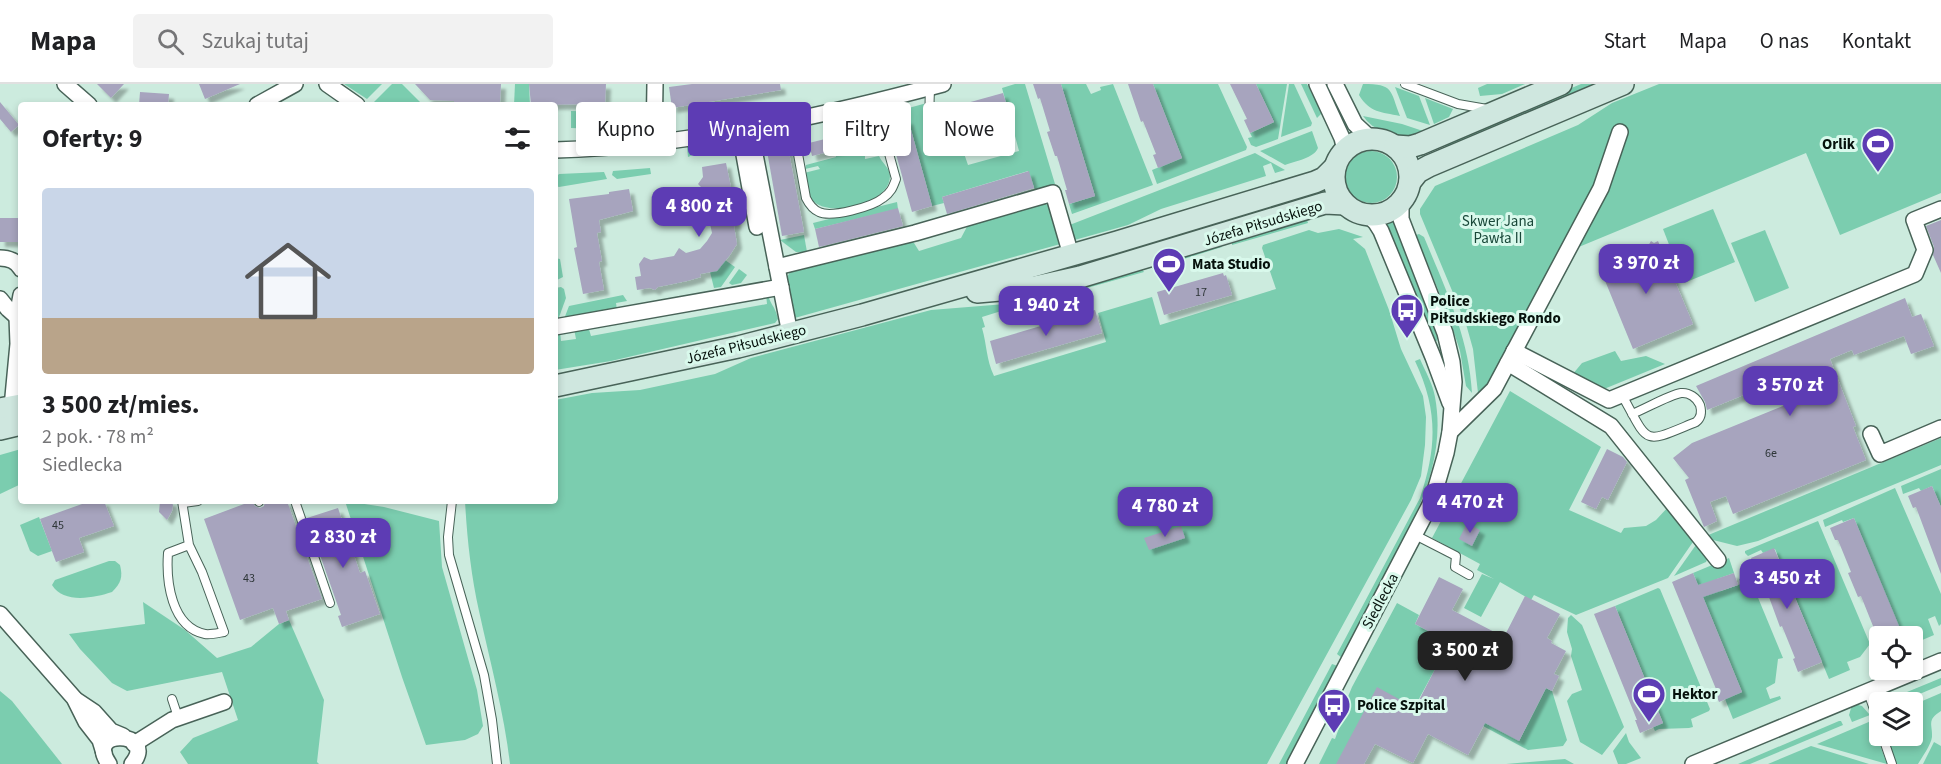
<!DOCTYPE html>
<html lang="pl">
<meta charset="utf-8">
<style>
body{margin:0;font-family:"Source Sans 3",sans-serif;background:#f2f2f2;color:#202124;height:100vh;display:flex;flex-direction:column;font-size:22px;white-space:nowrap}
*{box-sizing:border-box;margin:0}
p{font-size:20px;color:#757577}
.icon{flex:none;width:33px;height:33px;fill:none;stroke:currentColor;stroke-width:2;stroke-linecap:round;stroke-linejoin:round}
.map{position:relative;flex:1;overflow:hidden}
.sheet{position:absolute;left:18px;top:18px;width:540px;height:402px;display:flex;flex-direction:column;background:#fff;border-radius:6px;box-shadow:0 3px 9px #0003}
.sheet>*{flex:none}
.banner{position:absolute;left:576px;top:18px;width:570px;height:54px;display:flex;gap:12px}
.fabs{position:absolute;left:1869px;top:542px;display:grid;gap:12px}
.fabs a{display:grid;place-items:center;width:54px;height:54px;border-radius:6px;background:#fff;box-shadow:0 3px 9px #0003;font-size:30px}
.price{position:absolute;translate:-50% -51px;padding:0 14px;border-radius:12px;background:#5d3cb4;color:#fff;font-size:20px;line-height:39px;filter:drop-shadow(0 2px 3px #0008)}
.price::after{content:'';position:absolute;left:50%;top:36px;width:18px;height:14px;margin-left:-9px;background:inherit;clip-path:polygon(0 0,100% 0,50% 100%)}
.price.active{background:#222;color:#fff}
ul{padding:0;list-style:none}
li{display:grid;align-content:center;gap:12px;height:318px;padding:0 24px}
li span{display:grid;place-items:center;height:186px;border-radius:6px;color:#555}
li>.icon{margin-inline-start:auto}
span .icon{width:108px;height:108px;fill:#fffc;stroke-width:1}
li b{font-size:26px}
h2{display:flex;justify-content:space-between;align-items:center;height:72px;padding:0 24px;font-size:26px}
.pill{padding:0 21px;border-radius:6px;background:#fff;box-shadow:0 3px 9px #0003;font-size:21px;line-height:54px}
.pill.active{background:#5d3cb4;color:#fff}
header{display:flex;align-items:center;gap:36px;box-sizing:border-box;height:84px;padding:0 30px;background:#fff;border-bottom:2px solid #e0e0e0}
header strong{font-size:28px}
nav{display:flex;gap:33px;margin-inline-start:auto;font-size:21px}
.search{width:420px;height:54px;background:#f2f2f2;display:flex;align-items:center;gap:15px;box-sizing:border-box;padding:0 21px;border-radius:6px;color:#757577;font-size:22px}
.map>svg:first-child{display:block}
.green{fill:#7bcdaf}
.building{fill:#a7a4be;filter:url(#shadow)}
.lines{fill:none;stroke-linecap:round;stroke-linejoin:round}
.lane-casing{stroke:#486358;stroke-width:10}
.street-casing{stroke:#486358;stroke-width:18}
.secondary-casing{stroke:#486358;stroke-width:24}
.lane{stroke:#fff;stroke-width:8}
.street{stroke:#fff;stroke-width:15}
.secondary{stroke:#cfe7df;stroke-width:21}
.labels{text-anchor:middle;stroke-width:6;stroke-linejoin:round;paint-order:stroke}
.number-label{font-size:12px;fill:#2e3638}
.poi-label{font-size:15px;font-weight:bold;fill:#06110c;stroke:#d9f9ec;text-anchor:start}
.park-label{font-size:15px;fill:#184738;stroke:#d9f9ec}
.street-label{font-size:15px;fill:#06110c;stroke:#d9f9ec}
</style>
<header>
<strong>Mapa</strong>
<div class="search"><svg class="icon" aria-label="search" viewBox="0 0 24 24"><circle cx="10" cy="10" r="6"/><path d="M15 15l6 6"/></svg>Szukaj tutaj</div>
<nav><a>Start</a><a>Mapa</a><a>O nas</a><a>Kontakt</a></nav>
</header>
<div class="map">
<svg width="1941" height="680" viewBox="0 0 1941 680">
<defs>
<filter id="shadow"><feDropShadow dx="5" dy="5" stdDeviation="1.5" flood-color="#0004"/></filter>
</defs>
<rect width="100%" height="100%" fill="#ccebde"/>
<g class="green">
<path d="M344 0H382L367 15Z"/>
<path d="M392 0H402L423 21H376L373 19Z"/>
<path d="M515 0H529L530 21H514Z"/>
<path d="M1015 0H1025L1055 100 1035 106 1028 87 942 113 944 119 932 122 908 35 888 41 887 35 890 29 927 19 925 27 928 43 937 50 954 49 958 52 968 81 1019 67 1002 4Z"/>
<path d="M1061 0H1086L1091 10 1101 6 1100 3 1113 0 1153 101 1072 130 1069 120 1095 112Z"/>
<path d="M1153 0H1218L1247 63 1246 66 1157 100 1152 86 1182 74Z"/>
<path d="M1256 0H1287L1278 55 1256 63 1251 61 1248 54 1252 53 1250 49 1274 38Z"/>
<path d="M1289 0H1294L1312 39 1311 42 1281 53Z"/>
<path d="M1301 0H1307L1322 29 1317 34Z"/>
<path d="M1363 0C1394 0 1390 6 1400 32 1381 28 1370 29 1359 11Z"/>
<path d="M1487 0H1525L1502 10 1480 12 1478 4Z"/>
<path d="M1581 0H1602L1447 66 1444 58Z"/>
<path d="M1659 0H1941V109L1840 151 1806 69 1557 172 1488 301 1478 309 1473 265 1466 240 1420 130V125L1435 102 1578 41 1612 19Z"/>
<path d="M1395 3 1419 12 1430 41 1407 34Z"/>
<path d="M1425 14 1453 25 1449 33 1434 40Z"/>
<path d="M571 27 600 28 599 45 571 44Z"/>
<path d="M1363 32 1402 40 1429 49C1408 58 1377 52 1363 32Z"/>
<path d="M873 43 878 67 865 71V75L879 72C882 79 890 84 890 92 890 120 829 135 812 116 806 110 806 97 804 89L820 85 818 82 805 85 806 81 836 73 835 66 868 58 865 45Z"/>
<path d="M1312 47 1318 64C1314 74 1296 77 1285 81L1260 67Z"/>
<path d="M736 56V59L733 62 705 66 688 73 687 63Z"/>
<circle cx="1371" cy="93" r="26"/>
<path d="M1255 69 1285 86 1275 89 1271 79 1263 82 1266 92 1161 125 1128 141 1071 157 1067 142Z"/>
<path d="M650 84 651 90 617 95 612 91 613 87Z"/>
<path d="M604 88 607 95 559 103 556 102 555 94 559 90Z"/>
<path d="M1300 111 1302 118 1136 170 1034 195 1033 190Z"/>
<path d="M1039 117 1052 123 1064 159 791 235 786 195 790 188 798 183 908 155 914 159 919 167 961 154 970 137Z"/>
<path d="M897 118 898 125 815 145 813 139Z"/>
<path d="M1713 125 1735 178 1684 199 1663 145Z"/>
<path d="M1306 133 1308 139 1232 161V156Z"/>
<path d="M1390 137 1393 138 1437 252V257L1434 256 1385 139Z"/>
<path d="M1339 145 1363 153 1353 155 1365 165 1389 226 1401 265 1423 312 1426 333 1425 361 1421 392 1411 416 1267 680H510C504 628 490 578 479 527 471 491 467 454 465 417H555V316L592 309 640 306 715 290 751 274 931 226 1030 218 982 233 985 243 982 244C987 261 986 275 994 292L1106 258 1098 229 1152 213 1160 241 1276 205 1262 164 1263 161 1309 146 1318 149Z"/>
<path d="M1765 146 1789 204 1755 218 1731 159Z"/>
<path d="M1419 150 1424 153C1445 204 1469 253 1472 309L1466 302 1460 267 1449 233 1416 151Z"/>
<path d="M804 151 807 168H796L780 156Z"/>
<path d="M1220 160 1222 163 1152 185 1153 181Z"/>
<path d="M555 174 560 175 563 193 555 197Z"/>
<path d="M725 176 735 183 721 203 714 204 710 188 718 186V182Z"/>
<path d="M1141 184 1144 188 1087 204 1057 210 1056 207Z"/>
<path d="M739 185 747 191 741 199 732 201 729 199Z"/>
<path d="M561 203 564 205 566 214 558 236 555 237V204Z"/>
<path d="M766 210H768C770 221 775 221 778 235L775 239 611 277 555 286V257L560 248 561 257 576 255 574 245 588 242 591 252 767 220Z"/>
<path d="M623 211 627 217 616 219 617 226 564 235 569 222Z"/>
<path d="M1615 267 1621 277 1646 272 1665 280 1604 305 1572 291 1582 279Z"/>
<path d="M1420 275C1425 287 1433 300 1435 313 1447 377 1415 434 1387 488 1372 517 1357 545 1342 574L1337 570 1420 414C1437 363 1438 326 1415 277Z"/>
<path d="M1510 307 1601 363 1569 426 1621 449 1624 444 1646 442 1656 436 1669 422 1695 455 1668 494 1576 531 1534 511 1531 516 1500 498 1481 533 1464 524 1482 490 1494 495 1477 486 1480 480 1432 454Z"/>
<path d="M1941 354V381L1758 457 1737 462 1709 455 1706 452Z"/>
<path d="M21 365V400L0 410V371Z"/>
<path d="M1941 385V423L1932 402 1921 407 1919 404 1903 410 1901 402Z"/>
<path d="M1895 404 1941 510V540L1939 542 1935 532 1928 535 1934 551 1913 560 1912 552H1902L1854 434 1843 438 1842 436 1825 443 1823 436Z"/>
<path d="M345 417 384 423 439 437 442 483 477 606 483 642 478 650 465 656 426 661 402 593Z"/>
<path d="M39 433 52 467 38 472 30 467 20 441Z"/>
<path d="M1818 437 1870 560 1860 573 1847 578 1850 586 1829 595 1775 465 1763 469 1761 466 1748 472 1745 469V467Z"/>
<path d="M1698 458 1709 471 1706 478 1674 492Z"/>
<path d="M1729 474 1734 489 1717 495 1721 507 1741 500 1739 495 1749 492 1783 574 1778 575 1775 599 1766 604 1770 615 1780 612 1781 615 1733 635 1725 615 1742 608 1693 489Z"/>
<path d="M109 477H115L120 481C123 493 121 499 112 508 94 514 63 520 52 501L55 496Z"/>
<path d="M1658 504 1660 505 1710 625 1709 627 1691 635 1693 643 1689 644 1659 645 1655 647 1653 643 1663 639 1615 522Z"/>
<path d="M143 518 185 546 217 574 251 563 279 540 289 536 324 616 317 678 319 680H188L180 668 193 654 238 636 222 588 127 607 112 599 80 565 69 550 145 540Z"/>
<path d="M1397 519 1419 531 1415 540 1438 552 1455 548 1399 652 1383 644 1342 680H1319L1332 654 1335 655 1339 644 1336 642 1352 603Z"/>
<path d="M1571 531 1582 541 1624 643 1602 671 1580 658 1567 617 1572 610 1582 606 1571 572 1572 565 1567 548 1568 534Z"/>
<path d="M1332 580 1338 582 1286 680H1279Z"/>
<path d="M1516 581 1519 657 1546 604 1552 607 1567 656 1563 662 1528 666 1483 642Z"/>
<path d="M1941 594V601L1910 614 1907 608Z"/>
<path d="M0 607 12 617 62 680H0Z"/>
<path d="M1886 607 1884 618 1901 611 1904 617 1880 618 1879 627 1878 628 1876 618 1881 609Z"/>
<path d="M1941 609V627C1926 636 1933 641 1932 653 1931 661 1922 673 1918 680H1896L1887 651H1912L1913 621Z"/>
<path d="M1855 620 1862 622 1870 631 1852 638 1849 631 1852 621Z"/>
<path d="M1839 637H1841L1843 641 1750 680H1738Z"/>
<path d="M1871 637 1887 680 1817 660Z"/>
<path d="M1626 649 1629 658 1641 674 1626 680H1618L1613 667Z"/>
<path d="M1934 658 1941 662V680H1923Z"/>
<path d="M1811 662 1869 680H1768Z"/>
<path d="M1565 675 1574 680H1506Z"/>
</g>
<g class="building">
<path d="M97 0H124L111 14Z"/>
<path d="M199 0H240L205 15Z"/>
<path d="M415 0H501L500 19 454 20V17L430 16Z"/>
<path d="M529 0H606L605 20 531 21Z"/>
<path d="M692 0H780L781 6 672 24 669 3Z"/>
<path d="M1033 0H1061L1095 112 1069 120 1065 106H1067L1057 72H1055L1047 48 1050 47 1040 14 1038 15Z"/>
<path d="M1128 0H1153L1182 74 1158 84 1153 71 1156 70 1143 37 1141 38Z"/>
<path d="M1230 0H1256L1274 38 1250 49 1244 36 1247 35Z"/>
<path d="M140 8 169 10 168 21H139Z"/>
<path d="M1003 9 1007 22 941 39 938 27Z"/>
<path d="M0 18 19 41 11 48 0 35Z"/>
<path d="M908 35 932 122 912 128 888 41Z"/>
<path d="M865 45 868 58 812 72 809 59Z"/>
<path d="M788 63 804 148 782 152 767 67Z"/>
<path d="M726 79 735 123 736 141 734 142 737 160 730 171 717 187 700 190 701 193 687 197 658 203 655 206 650 204 637 206 635 193 641 192 639 180 644 173 651 176 674 172 679 164 686 169 700 165 707 157 712 149 709 135 703 131 707 126 704 106 698 100 703 93 702 83Z"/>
<path d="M1029 87 1034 104 947 130 942 113Z"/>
<path d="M629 105 633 127 599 136 601 148 597 149 602 177 599 178 604 206 583 210 574 164 577 163 569 115 609 110V108Z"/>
<path d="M898 124 903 142 819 163 815 145Z"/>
<rect x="0" y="134" width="21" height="24"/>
<path d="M1941 136V189L1933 171 1934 163 1926 142Z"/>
<path d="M1651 157 1654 159 1658 157 1693 240 1633 265 1599 182 1622 172 1625 168 1628 170 1632 165 1635 167 1638 162 1641 165 1645 160 1648 162Z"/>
<path d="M1223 189 1224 192 1226 191 1232 211 1164 231 1157 208Z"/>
<path d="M1905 214 1912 233 1921 230 1934 262 1911 270 1904 252 1854 271 1852 266 1830 275 1856 342 1853 343 1866 376 1733 430 1726 412 1710 418 1717 437 1704 443 1685 396 1689 394 1673 374 1692 359 1805 313 1795 290 1707 326 1705 318 1696 302Z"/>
<path d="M1095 226 1102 249 996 280 990 257Z"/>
<path d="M1607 365 1623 373 1627 378 1608 416 1602 413 1596 425 1581 418Z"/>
<path d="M1932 402 1941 423V490L1916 423 1913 424 1908 412Z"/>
<path d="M81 417H104L114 442 79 454 84 468 56 478 40 435 82 420Z"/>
<path d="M160 417H171L173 421 172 427 167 436 159 428Z"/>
<path d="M252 417 255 422 260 424 264 422 265 417H287L322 515 286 527 289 536 279 540 273 524 240 536 204 435Z"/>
<path d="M338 424 360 489 365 487 380 530 342 543 338 532 341 531 307 434Z"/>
<path d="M1854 434 1899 542 1902 552H1877L1861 512 1858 513 1848 489 1851 488 1838 456H1835L1830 444Z"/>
<path d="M1467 439 1480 446 1472 462 1459 455Z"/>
<path d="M1181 442 1185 454 1149 466 1144 454Z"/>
<path d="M1774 464 1822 578 1798 588 1793 575 1795 574 1782 542 1780 543 1759 486 1756 487 1751 474Z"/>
<path d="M1693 489 1698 501 1734 489 1738 501 1703 513 1742 608 1719 618 1714 606 1716 605 1672 498Z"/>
<path d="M1439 493 1463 505 1452 526 1504 553 1525 512 1560 530 1547 554 1552 557 1551 559 1566 567 1554 590 1559 592 1552 607 1546 604 1519 657 1485 639 1468 671 1428 650 1413 679 1375 660 1364 680H1336L1377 603 1415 624 1449 558 1415 540Z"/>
<path d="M1615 522 1663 639 1640 649 1635 636H1637L1594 530Z"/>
</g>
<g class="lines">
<defs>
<g id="lane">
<path d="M1405 0 1458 20 1487 25"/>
<path d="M930 3C930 17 927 34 936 45H949L996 33 1004 57 978 65 971 40"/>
<path d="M792 37 806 114C809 120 812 125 819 128 831 134 872 123 883 114 891 109 893 103 896 95L875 19"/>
<path d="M1622 311C1650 362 1642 360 1696 338 1701 334 1702 328 1700 321 1697 314 1689 308 1681 309 1669 311 1645 325 1632 330"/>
<path d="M182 417 189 461 202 488 224 548C218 549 210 551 205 550 171 543 166 497 168 469L189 461"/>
<path d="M258 417 259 418"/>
<path d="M295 417 330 519"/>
<path d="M452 417 448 453 449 471 484 591 492 636 497 680"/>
<path d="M183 419 198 417"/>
<path d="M1415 451 1456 472 1455 483 1469 491"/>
<path d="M1868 608 1880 643"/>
<path d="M172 615 178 633"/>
<path d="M1882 651 1892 680"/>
</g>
<g id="street">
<path d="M65 0 89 21"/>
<path d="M327 0 357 21"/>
<path d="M1317 0 1342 54 1345 66"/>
<path d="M1335 0 1355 40 1370 54"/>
<path d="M257 21 295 0"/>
<path d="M750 45 790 250"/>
<path d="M654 58 655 0"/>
<path d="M753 63 744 71 757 143"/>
<path d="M555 66C687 62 816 34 943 0"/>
<path d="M1367 130 1376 139 1381 147 1433 273 1450 319"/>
<path d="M0 174C8 174 17 177 21 185"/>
<path d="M777 183 915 149 1053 109 1071 171"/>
<path d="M0 215 8 225 17 233"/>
<path d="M555 243 781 203"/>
<path d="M1514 267 1609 316 1915 190 1925 166 1914 136 1941 125"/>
<path d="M1508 279 1611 342 1718 476"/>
<path d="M12 323 18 260 17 233 21 211"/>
<path d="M1450 348 1494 305 1601 104 1620 48"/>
<path d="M1871 350 1880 370 1941 344"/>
<path d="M0 530 74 614 86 638 100 656 104 669"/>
<path d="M76 616 94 628 111 647 123 652"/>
<path d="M134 660 172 636 224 618"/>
<path d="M109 680C83 643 159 647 132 680"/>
<path d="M1295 680 1432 417 1446 369 1450 348 1454 298 1452 278 1445 249 1401 135V118"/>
<path d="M1693 680 1941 577"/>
</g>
<g id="secondary">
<circle cx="1372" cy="93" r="38"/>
<path d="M1395 62 1410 63 1420 60 1561 0"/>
<path d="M1410 98 1418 88 1429 82 1623 0"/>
<path d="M977 208 1035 203 1080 193 1325 119 1345 120"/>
<path d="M555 302 738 263 862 231 1117 158 1315 98 1324 94 1335 83"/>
<path d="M0 325 21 321"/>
<path d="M0 345 21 340"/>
</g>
</defs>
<use href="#lane" class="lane-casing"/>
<use href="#street" class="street-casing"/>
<use href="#secondary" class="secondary-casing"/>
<use href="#lane" class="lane"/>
<use href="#street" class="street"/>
<use href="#secondary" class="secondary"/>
</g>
<defs>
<symbol id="stadium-pin" viewBox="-11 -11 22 30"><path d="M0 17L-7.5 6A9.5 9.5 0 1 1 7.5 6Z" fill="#5d3cb4" stroke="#d9f9ec"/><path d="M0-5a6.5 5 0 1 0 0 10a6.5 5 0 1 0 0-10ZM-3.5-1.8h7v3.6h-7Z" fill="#fff"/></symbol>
<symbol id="bus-pin" viewBox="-11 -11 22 30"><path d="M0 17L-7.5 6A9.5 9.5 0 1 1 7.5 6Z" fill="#5d3cb4" stroke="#d9f9ec"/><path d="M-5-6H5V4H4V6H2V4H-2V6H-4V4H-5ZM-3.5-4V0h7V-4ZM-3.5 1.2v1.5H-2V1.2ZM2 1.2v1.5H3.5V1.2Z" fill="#fff"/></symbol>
</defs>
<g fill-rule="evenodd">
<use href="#stadium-pin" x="1859" y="41" width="38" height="52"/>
<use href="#stadium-pin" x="1150" y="161" width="38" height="52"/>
<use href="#bus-pin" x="1388" y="207" width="38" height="52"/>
<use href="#stadium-pin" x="1630" y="591" width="38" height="52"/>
<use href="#bus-pin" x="1315" y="602" width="38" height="52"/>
</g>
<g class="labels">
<g class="number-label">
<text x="1201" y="212">17</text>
<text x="1771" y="373">6e</text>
<text x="58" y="445">45</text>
<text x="249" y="498">43</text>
</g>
<g class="poi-label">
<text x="1855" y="65" text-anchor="end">Orlik</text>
<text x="1192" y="185">Mata Studio</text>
<text x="1430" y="222">Police<tspan x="1430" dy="17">Piłsudskiego Rondo</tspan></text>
<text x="1672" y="615">Hektor</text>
<text x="1357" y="626">Police Szpital</text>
</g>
<g class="park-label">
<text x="1498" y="142">Skwer Jana<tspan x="1498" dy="17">Pawła II</tspan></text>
</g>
<g class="street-label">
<text transform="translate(1263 139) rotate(-17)" y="5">Józefa Piłsudskiego</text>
<text transform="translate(746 260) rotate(-14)" y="5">Józefa Piłsudskiego</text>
<text transform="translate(1380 517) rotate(-62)" y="5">Siedlecka</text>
</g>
</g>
</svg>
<div class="fabs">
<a><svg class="icon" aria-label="locate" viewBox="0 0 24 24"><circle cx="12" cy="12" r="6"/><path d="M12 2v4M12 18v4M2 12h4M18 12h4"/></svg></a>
<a><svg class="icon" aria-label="layers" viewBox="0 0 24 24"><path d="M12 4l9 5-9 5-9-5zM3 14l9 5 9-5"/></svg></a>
</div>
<b class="price" style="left:699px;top:154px">4 800 zł</b>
<b class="price" style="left:1646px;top:211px">3 970 zł</b>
<b class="price" style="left:1046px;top:253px">1 940 zł</b>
<b class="price" style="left:1790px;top:333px">3 570 zł</b>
<b class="price" style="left:1470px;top:450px">4 470 zł</b>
<b class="price" style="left:1165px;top:454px">4 780 zł</b>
<b class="price" style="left:343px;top:485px">2 830 zł</b>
<b class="price" style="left:1787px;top:526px">3 450 zł</b>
<b class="price active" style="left:1465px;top:598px">3 500 zł</b>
<div class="banner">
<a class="pill">Kupno</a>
<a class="pill active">Wynajem</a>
<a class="pill">Filtry</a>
<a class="pill">Nowe</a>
</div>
<section class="sheet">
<h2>Oferty: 9<svg class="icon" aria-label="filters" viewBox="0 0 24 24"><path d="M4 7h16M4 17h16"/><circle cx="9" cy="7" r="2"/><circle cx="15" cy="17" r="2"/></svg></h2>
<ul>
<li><span style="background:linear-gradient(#c9d6e8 70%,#b9a48a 0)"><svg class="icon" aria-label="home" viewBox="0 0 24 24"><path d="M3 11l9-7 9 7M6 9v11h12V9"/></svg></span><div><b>3 500 zł/mies.</b><p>2 pok. · 78 m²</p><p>Siedlecka</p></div></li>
</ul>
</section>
</div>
